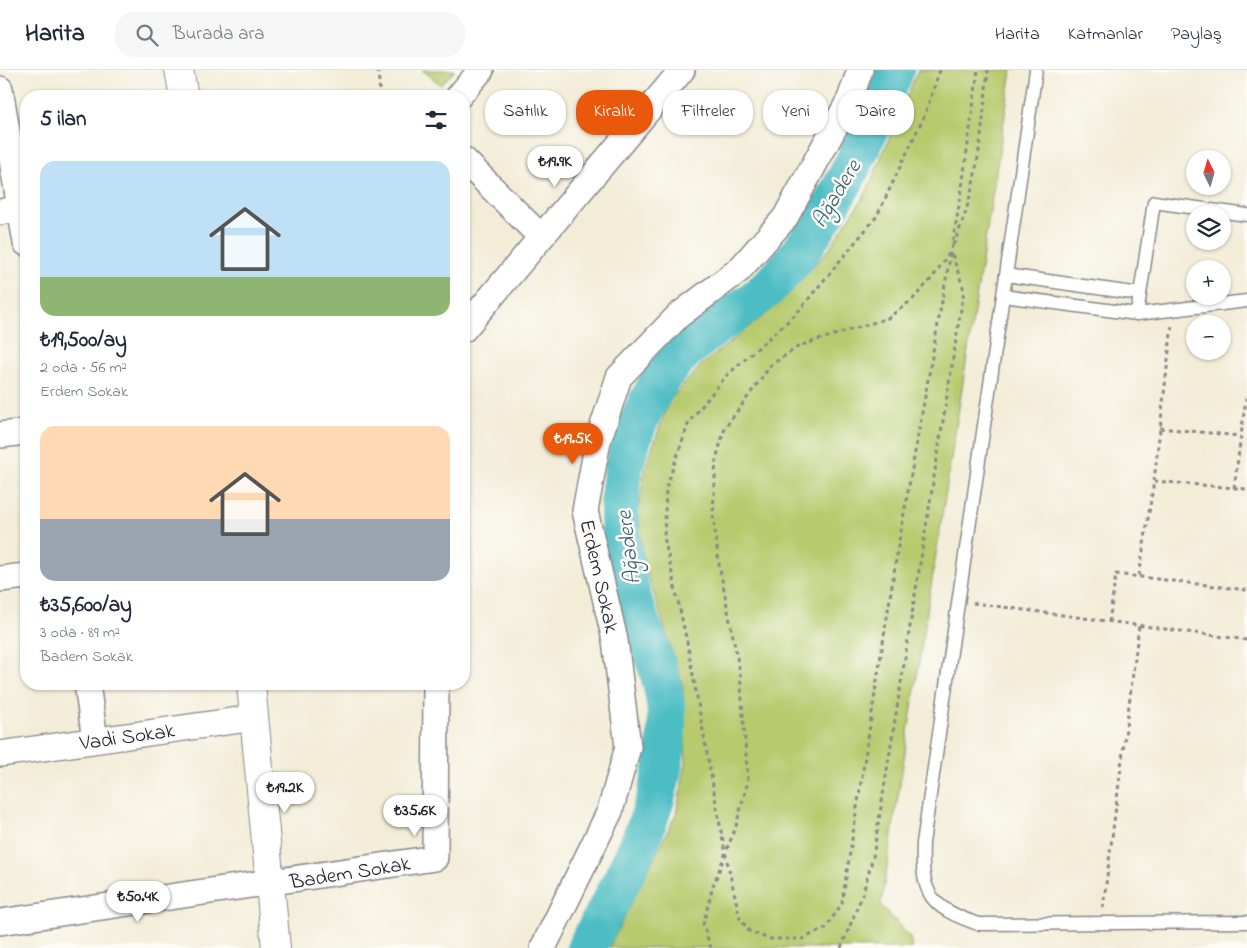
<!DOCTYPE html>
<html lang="tr">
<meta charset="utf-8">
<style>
body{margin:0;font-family:"Indie Flower",sans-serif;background:#f6f6f7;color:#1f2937;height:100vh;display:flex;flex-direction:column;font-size:19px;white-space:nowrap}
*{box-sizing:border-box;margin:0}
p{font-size:16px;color:#747a83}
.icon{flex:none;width:28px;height:28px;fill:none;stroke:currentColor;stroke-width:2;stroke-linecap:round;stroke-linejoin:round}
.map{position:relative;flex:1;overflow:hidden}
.panel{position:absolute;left:20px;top:20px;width:450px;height:600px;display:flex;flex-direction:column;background:#fff;border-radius:20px;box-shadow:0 1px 4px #0004}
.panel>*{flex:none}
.top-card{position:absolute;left:485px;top:20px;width:475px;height:45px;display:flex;gap:10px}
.needle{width:32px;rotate:355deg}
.fabs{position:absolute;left:1186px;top:80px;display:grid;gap:10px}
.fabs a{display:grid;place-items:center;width:45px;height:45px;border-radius:50%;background:#fff;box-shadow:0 1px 4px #0004;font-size:25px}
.price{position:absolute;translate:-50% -42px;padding:0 11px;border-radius:18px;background:#fff;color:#222;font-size:16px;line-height:32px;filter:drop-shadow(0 1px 2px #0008)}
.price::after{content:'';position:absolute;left:50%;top:30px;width:15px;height:11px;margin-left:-8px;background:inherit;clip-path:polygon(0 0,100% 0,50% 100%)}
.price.on{background:#ea580c;color:#fff}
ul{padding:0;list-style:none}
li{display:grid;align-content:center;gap:10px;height:265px;padding:0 20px}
li span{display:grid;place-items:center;height:155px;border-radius:15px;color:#555}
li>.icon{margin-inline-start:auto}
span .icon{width:90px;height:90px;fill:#fffc;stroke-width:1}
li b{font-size:21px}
h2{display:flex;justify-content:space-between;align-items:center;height:60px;padding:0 20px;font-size:21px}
.pill{padding:0 18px;border-radius:20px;background:#fff;box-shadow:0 1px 4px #0004;font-size:18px;line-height:45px}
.pill.on{background:#ea580c;color:#fff}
header{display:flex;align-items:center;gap:30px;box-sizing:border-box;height:70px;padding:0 25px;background:#fff;border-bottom:1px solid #e0e1e3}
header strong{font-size:24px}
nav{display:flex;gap:28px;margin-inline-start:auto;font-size:18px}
.search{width:350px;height:45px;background:#f6f6f7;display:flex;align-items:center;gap:12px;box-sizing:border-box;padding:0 18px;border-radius:20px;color:#747a83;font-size:19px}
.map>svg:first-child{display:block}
.green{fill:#b7ca6e;stroke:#6c7654}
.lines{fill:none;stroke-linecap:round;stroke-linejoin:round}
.river{stroke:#4ebdc4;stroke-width:39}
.lane-casing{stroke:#8a888a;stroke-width:15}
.street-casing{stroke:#8a888a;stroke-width:28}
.secondary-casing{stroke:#8a888a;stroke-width:30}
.path{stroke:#8a888a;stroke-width:3;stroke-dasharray:4 4;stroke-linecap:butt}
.lane{stroke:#fff;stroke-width:12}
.street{stroke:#fff;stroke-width:25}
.secondary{stroke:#fff;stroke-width:28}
.labels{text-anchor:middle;stroke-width:5;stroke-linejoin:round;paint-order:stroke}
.street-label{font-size:21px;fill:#22223b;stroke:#fdfcf7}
.water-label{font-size:22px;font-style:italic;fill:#346072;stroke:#fdfcf7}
</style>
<header>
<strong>Harita</strong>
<div class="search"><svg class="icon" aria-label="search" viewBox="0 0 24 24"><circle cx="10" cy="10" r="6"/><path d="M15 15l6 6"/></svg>Burada ara</div>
<nav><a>Harita</a><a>Katmanlar</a><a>Paylaş</a></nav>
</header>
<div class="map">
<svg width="1247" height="878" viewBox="0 0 1247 878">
<rect width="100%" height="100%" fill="#fdfcf7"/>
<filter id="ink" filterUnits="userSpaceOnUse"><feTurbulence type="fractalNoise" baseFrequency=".02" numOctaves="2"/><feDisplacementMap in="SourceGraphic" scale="10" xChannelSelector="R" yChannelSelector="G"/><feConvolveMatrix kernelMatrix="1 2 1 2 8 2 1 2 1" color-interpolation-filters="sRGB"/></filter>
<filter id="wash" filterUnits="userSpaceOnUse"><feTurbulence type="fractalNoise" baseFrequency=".0096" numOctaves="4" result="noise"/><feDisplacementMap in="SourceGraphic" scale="20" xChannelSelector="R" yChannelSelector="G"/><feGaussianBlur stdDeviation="1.12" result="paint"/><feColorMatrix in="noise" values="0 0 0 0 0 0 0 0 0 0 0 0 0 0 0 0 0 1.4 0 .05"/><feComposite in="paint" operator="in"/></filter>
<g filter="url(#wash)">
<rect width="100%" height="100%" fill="#f3edd8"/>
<g class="green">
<path d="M422 0H455L441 15Z"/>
<path d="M918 0H1012L881 835 910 867 912 878H609L676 744 686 693 683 616 644 493 638 440 646 395 669 331 702 294 779 234 828 180 866 123Z"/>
</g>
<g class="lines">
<path class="river" d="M586 878C626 802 677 719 665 630 660 595 643 563 633 530 620 484 613 427 628 382 638 347 657 307 684 282 712 255 751 237 778 208 833 148 864 74 895 0"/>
</g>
</g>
<g filter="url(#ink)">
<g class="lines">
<defs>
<g id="lane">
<path d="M1036 0 923 773C921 824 929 837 978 854L1247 852"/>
<path d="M1006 205 1140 224"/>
<path d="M1003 226 1137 244 1247 231"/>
<path d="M1137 244 1154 132 1247 145"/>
</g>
<g id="street">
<path d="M0 19 26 173"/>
<path d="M459 26 481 0"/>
<path d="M464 90 540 166"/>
<path d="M0 142 26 137"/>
<path d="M464 259 682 0"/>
<path d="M0 365 26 362"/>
<path d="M0 509 26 506"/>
<path d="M87 614 95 670"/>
<path d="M0 684 254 648"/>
<path d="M0 852 435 788 436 614"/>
<path d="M543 878 610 741 628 677 615 570 585 441 598 371 619 307 678 246 739 200 785 148 850 29 860 0"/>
</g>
<g id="secondary">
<path d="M179 0 184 26"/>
<path d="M251 614 276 878"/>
</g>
</defs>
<use href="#lane" class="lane-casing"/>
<use href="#street" class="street-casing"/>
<use href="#secondary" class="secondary-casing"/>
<g class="path">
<path d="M378 0 380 26"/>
<path d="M940 0 925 44 877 146 796 244 726 306 689 352 666 418 664 467 687 572 724 777 740 849 749 861 769 869H802L826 858 842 833 898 477 961 125 978 0"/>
<path d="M953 175C978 122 982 57 988 0"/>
<path d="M1160 358 1240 366"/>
<path d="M1154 411 1247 419"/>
<path d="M1234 418 1246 328"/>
<path d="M1139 506 1154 411 1172 255"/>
<path d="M973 533 1247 570"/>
<path d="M1109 552 1116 504 1247 520"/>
<path d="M1103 838 1139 556"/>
<path d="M711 878 703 855 713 816 736 756 748 711 740 603 719 494 713 444 716 389 725 358 771 295 799 276 888 248 912 230 933 207 949 183"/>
<path d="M841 878 863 823 873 787 964 220 951 181"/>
</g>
<use href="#lane" class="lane"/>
<use href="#street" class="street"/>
<use href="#secondary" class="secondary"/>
</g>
</g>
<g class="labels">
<g class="street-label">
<text transform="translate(600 506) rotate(77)" y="7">Erdem Sokak</text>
<text transform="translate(127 666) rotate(-8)" y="7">Vadi Sokak</text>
<text transform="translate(350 802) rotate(-9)" y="7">Badem Sokak</text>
</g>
<g class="water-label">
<text transform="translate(835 123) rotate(-59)" y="8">Ağadere</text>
<text transform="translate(627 478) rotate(-97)" y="8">Ağadere</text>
</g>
</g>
</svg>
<div class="fabs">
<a><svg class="needle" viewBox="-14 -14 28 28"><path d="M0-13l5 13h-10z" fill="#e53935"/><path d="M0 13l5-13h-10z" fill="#747a83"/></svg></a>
<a><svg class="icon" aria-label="layers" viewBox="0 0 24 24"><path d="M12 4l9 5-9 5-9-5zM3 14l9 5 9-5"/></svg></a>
<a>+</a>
<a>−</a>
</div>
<b class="price" style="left:555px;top:118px">₺19.9K</b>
<b class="price on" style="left:573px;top:395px">₺19.5K</b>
<b class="price" style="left:285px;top:744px">₺19.2K</b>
<b class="price" style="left:415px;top:767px">₺35.6K</b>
<b class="price" style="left:138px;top:853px">₺50.4K</b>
<div class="top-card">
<a class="pill">Satılık</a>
<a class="pill on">Kiralık</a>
<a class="pill">Filtreler</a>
<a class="pill">Yeni</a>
<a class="pill">Daire</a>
</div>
<section class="panel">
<h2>5 ilan<svg class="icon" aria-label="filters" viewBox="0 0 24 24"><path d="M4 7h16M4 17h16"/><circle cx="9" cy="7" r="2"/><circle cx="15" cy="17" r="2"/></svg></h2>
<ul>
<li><span style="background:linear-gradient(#bfe0f5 75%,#8fb573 0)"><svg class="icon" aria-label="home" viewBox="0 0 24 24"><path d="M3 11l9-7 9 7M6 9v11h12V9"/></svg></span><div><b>₺19,500/ay</b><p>2 oda · 56 m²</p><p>Erdem Sokak</p></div></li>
<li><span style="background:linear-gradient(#ffd9b3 60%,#9aa5b1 0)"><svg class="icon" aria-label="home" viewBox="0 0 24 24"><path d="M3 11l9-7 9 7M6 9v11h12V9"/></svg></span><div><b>₺35,600/ay</b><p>3 oda · 89 m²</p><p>Badem Sokak</p></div></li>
</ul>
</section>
</div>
